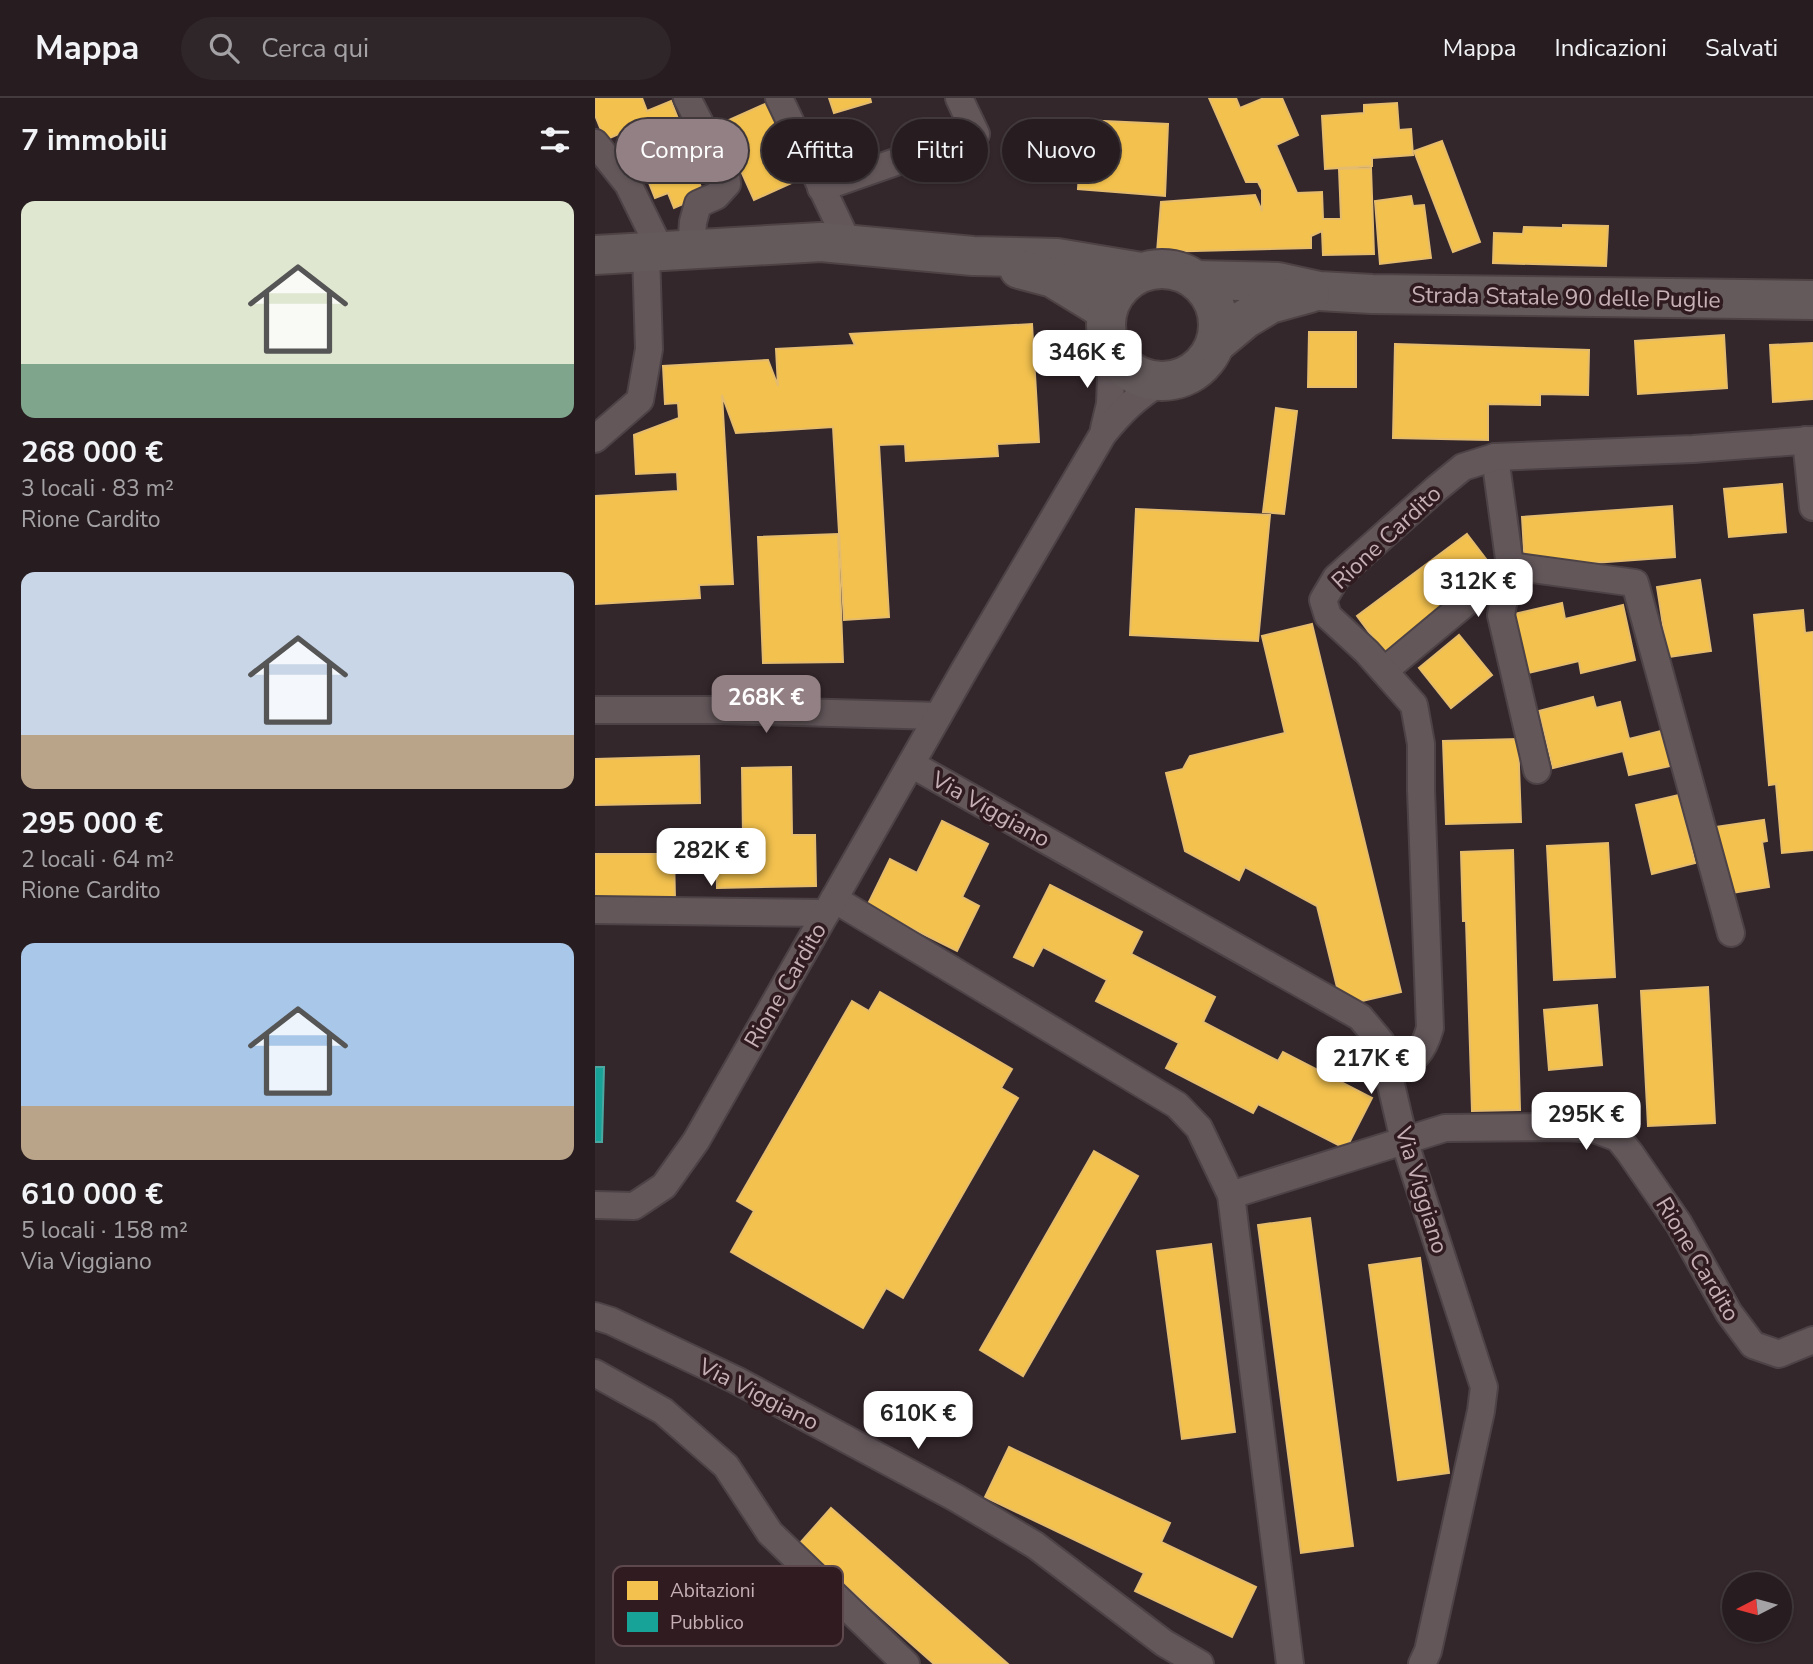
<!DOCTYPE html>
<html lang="it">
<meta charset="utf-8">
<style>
body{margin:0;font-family:"Nunito Sans",sans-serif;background:#2f2629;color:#f1f3f6;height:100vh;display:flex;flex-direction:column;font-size:26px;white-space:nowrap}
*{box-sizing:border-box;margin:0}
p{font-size:23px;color:#a4a2a5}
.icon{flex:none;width:38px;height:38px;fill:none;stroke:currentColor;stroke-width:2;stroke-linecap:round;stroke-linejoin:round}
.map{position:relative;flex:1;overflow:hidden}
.side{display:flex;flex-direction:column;background:#271d20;width:595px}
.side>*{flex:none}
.top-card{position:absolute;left:21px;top:21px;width:665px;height:63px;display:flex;gap:14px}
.needle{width:46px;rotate:264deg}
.buttons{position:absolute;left:1127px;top:1474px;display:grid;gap:14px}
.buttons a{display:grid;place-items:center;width:70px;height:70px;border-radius:50%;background:#271d20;box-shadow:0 2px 5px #0004,0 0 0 2px #433b3e;font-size:35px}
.price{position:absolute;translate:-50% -60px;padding:0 16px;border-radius:14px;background:#fff;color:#222;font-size:23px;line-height:46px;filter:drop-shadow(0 2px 4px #0008)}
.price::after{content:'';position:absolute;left:50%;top:42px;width:21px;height:16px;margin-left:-10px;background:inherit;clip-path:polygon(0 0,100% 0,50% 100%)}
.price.current{background:#938085;color:#fff}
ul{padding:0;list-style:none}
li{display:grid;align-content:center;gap:14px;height:371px;padding:0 21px}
li span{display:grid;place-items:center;height:217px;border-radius:14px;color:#555}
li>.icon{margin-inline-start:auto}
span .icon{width:126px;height:126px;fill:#fffc;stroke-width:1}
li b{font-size:30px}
h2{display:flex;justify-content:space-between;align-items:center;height:84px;padding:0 21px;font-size:30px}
.tag{padding:0 24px;border-radius:32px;background:#271d20;box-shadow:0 2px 5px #0004,0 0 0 2px #433b3e;font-size:24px;line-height:63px}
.tag.current{background:#938085;color:#fff}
header{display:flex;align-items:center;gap:42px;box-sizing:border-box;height:98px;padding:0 35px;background:#271d20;border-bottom:2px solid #433b3e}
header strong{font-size:33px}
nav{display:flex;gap:38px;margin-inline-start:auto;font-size:24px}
.search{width:490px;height:63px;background:#2f2629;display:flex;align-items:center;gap:18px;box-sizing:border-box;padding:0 24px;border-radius:38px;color:#a4a2a5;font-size:26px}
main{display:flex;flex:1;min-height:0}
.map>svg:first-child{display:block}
.homes{fill:#f2c14e;stroke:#e5bc6d;stroke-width:2}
.public{fill:#17a398;stroke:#4ca7a1;stroke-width:2}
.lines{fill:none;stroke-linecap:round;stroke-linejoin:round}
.minor-casing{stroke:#4d4346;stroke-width:30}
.primary-casing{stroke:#4e4245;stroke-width:42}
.minor{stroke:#63575a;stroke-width:26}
.primary{stroke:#645a5c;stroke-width:38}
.labels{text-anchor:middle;stroke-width:7;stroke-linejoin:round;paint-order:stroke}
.street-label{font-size:23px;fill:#c6b0b6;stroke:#2f1b20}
.key{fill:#2f1b20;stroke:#5c484d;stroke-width:2}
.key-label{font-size:19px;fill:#c6b0b6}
</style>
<header>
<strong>Mappa</strong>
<div class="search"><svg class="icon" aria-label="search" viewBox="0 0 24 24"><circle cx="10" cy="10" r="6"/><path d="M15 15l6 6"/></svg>Cerca qui</div>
<nav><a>Mappa</a><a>Indicazioni</a><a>Salvati</a></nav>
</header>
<main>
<section class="side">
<h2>7 immobili<svg class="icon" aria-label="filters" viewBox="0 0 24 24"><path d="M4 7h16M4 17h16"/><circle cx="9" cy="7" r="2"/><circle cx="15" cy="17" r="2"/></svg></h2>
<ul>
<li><span style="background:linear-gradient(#dfe7d0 75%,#7fa58c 0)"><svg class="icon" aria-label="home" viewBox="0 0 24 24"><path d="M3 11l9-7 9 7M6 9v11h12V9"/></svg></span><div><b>268 000 €</b><p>3 locali · 83 m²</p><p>Rione Cardito</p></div></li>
<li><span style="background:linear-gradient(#c9d6e8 75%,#b9a48a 0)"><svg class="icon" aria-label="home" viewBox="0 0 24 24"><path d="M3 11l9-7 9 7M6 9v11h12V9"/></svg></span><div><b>295 000 €</b><p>2 locali · 64 m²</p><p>Rione Cardito</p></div></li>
<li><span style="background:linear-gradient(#a9c7e8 75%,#b9a48a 0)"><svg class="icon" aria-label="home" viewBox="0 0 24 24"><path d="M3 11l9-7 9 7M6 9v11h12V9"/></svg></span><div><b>610 000 €</b><p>5 locali · 158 m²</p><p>Via Viggiano</p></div></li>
</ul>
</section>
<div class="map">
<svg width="1218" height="1566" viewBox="0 0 1218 1566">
<rect width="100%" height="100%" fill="#34272b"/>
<g class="homes">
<path d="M0 0H47L52 13 76 3 106 78 102 79 109 97 79 110 73 95 60 100 33 32 10 42 0 17Z"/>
<path d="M234 0H275L276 4 239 15Z"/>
<path d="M614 0H641L645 10 669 0H687L703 37 681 47 702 95 727 94 728 121H746L744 71 776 70 779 156 728 157 727 133 716 138V150L562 154 566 104 660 97 667 113V92L663 84H651Z"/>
<path d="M179 2 212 78 159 102 125 26Z"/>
<path d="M802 5 804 32 816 31 818 57 777 60V68L730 71 727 18 769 15V7Z"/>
<path d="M487 22 573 26 570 98 483 91Z"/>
<path d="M847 43 885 144 858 154 819 53Z"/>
<path d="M816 98 818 108 829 107 836 160 785 166 780 103Z"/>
<path d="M968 127 1013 128 1011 168 898 165 899 135 928 136 929 129 968 130Z"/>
<path d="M437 226 444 344 402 346 403 358 311 363 310 346 284 347 294 519 249 522 238 329 141 335 127 297 138 486 104 487 105 500 0 506V398L83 393 82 374 41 376 39 337 84 320 83 305 70 306 68 268 173 262 183 288 181 251 260 247 255 236Z"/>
<path d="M714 234H761V289H713Z"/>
<path d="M1129 237 1132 290 1043 296 1040 243Z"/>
<path d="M1218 245V301L1178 304 1175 247Z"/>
<path d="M800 246 994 252 993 297 945 296V307L893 306V342L798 340Z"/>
<path d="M681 310 702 313 689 416 668 414Z"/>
<path d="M1187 386 1191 434 1134 439 1129 391Z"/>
<path d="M1077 408 1080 459 930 470 927 419Z"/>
<path d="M541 411 675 417 663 543 535 537Z"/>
<path d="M243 436 248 564 168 565 163 439Z"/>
<path d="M872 436 901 474 791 557 762 518Z"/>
<path d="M1105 482 1116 553 1073 559 1062 489Z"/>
<path d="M967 505 970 521 1028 507 1040 562 986 575 984 563 929 576 915 517Z"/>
<path d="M1208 512 1210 535 1218 534V752L1187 755 1181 686 1174 687 1159 517Z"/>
<path d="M717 526 806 894 763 904 743 893 722 808 650 769 644 782 590 753 571 675 588 671 595 658 690 635 667 538Z"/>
<path d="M864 537 897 577 856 610 824 570Z"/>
<path d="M998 599 1001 610 1025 604 1034 641 1066 633 1075 668 1034 677 1028 653 958 670 944 613Z"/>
<path d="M923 641 926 724 851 726 848 643Z"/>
<path d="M104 658 105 705 0 707V661Z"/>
<path d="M196 669 197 737H220L221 788 122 790 121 737H148L147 670Z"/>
<path d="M1084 697 1100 765 1057 776 1041 707Z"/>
<path d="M1169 722 1172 743 1167 744 1174 789 1130 796 1120 729Z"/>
<path d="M347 723 393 746 367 799 384 808 362 853 272 808 295 761 322 775Z"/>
<path d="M1013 745 1020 879 959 882 952 748Z"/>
<path d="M918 752 925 1012 877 1013 871 823H868L866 754Z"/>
<path d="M0 756H79L80 801 0 802Z"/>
<path d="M455 787 547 834 536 856 620 899 608 924 683 963 688 954 777 1000 751 1051 663 1006 658 1015 571 970 584 945 501 903 512 882 448 849 438 868 419 859Z"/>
<path d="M1113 889 1120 1025 1053 1028 1046 893Z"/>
<path d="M285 894 417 971 406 990 423 1000 308 1200 291 1190 268 1230 136 1154 159 1113 142 1103 257 903 274 913Z"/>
<path d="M1002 907 1007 967 954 972 949 912Z"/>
<path d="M499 1053 543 1078 428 1278 385 1252Z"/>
<path d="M715 1120 758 1448 706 1455 663 1127Z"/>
<path d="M616 1146 640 1334 587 1341 562 1153Z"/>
<path d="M825 1160 854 1375 803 1382 774 1167Z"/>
<path d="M414 1349 575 1425 566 1444 661 1489 637 1539 540 1493 549 1475 390 1399Z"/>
<path d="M236 1410 413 1566H339L206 1448 205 1445Z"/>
</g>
<path class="public" d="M0 969H9L7 1044H0Z"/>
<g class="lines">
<defs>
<g id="minor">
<path d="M92 0 131 76 132 86 121 98 103 106 98 124 96 152"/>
<path d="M184 0 254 147"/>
<path d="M0 45 33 86 66 153"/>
<path d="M226 90 381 36 364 0"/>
<path d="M509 331 515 306 517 253"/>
<path d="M0 341 45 302 54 251 51 155"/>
<path d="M1211 342 1218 409"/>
<path d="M900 359 915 468 906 517 942 672"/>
<path d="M789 573 915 468 1040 485 1136 835"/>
<path d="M0 612H127L343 618"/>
<path d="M316 666 765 919 786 944 809 1042 889 1289 886 1313 833 1553 827 1566"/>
<path d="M239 801 582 1007 604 1030 636 1097 695 1566"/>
<path d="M0 812 231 815"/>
<path d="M795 974C819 961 827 958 835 930L826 692V646L819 607 772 554 733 518 728 502 741 480 841 391 868 369 900 359 1098 351 1218 342"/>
<path d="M636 1097 850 1030 974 1029 999 1031 1023 1040 1035 1055 1084 1126 1134 1215 1158 1247 1184 1256 1218 1242"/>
<path d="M0 1107 39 1108 69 1088 101 1043 370 571 508 336C526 314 542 298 566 284"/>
<path d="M0 1218 16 1223 141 1282 361 1400 440 1447 569 1545 605 1566"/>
<path d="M0 1275 68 1313 131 1368 175 1435 311 1566"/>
</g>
<g id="primary">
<path d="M0 157 226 144 378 158 462 160 546 174"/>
<path d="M424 171 458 180 512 213"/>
<circle cx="567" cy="227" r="56"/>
<path d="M601 182 683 184 724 193 777 196 1218 202"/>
<path d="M620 246 650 221 675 206 715 195"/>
</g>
</defs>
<use href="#minor" class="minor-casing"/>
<use href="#primary" class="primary-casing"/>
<use href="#minor" class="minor"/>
<use href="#primary" class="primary"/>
</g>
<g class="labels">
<g class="street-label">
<text transform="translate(971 199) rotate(1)" y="8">Strada Statale 90 delle Puglie</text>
<text transform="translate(791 439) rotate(-43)" y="8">Rione Cardito</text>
<text transform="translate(396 711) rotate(29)" y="8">Via Viggiano</text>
<text transform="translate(190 887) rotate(-60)" y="8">Rione Cardito</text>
<text transform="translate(827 1092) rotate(73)" y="8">Via Viggiano</text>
<text transform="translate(1103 1161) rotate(59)" y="8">Rione Cardito</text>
<text transform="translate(164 1296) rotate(27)" y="8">Via Viggiano</text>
</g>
</g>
<rect x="18" y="1468" width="230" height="80" rx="10" class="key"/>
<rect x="32" y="1483" width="31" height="19" fill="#f2c14e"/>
<rect x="32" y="1514" width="31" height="20" fill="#17a398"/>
<g class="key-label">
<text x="75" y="1499">Abitazioni</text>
<text x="75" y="1531">Pubblico</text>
</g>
</svg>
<div class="buttons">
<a><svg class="needle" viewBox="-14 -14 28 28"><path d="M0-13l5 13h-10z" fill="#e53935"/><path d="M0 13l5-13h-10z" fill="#a4a2a5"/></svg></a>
</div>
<b class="price" style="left:492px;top:292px">346K €</b>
<b class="price" style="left:883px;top:521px">312K €</b>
<b class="price current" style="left:171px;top:637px">268K €</b>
<b class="price" style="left:116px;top:790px">282K €</b>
<b class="price" style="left:776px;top:998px">217K €</b>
<b class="price" style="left:991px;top:1054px">295K €</b>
<b class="price" style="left:323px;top:1353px">610K €</b>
<div class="top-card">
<a class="tag current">Compra</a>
<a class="tag">Affitta</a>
<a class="tag">Filtri</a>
<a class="tag">Nuovo</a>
</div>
</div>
</main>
